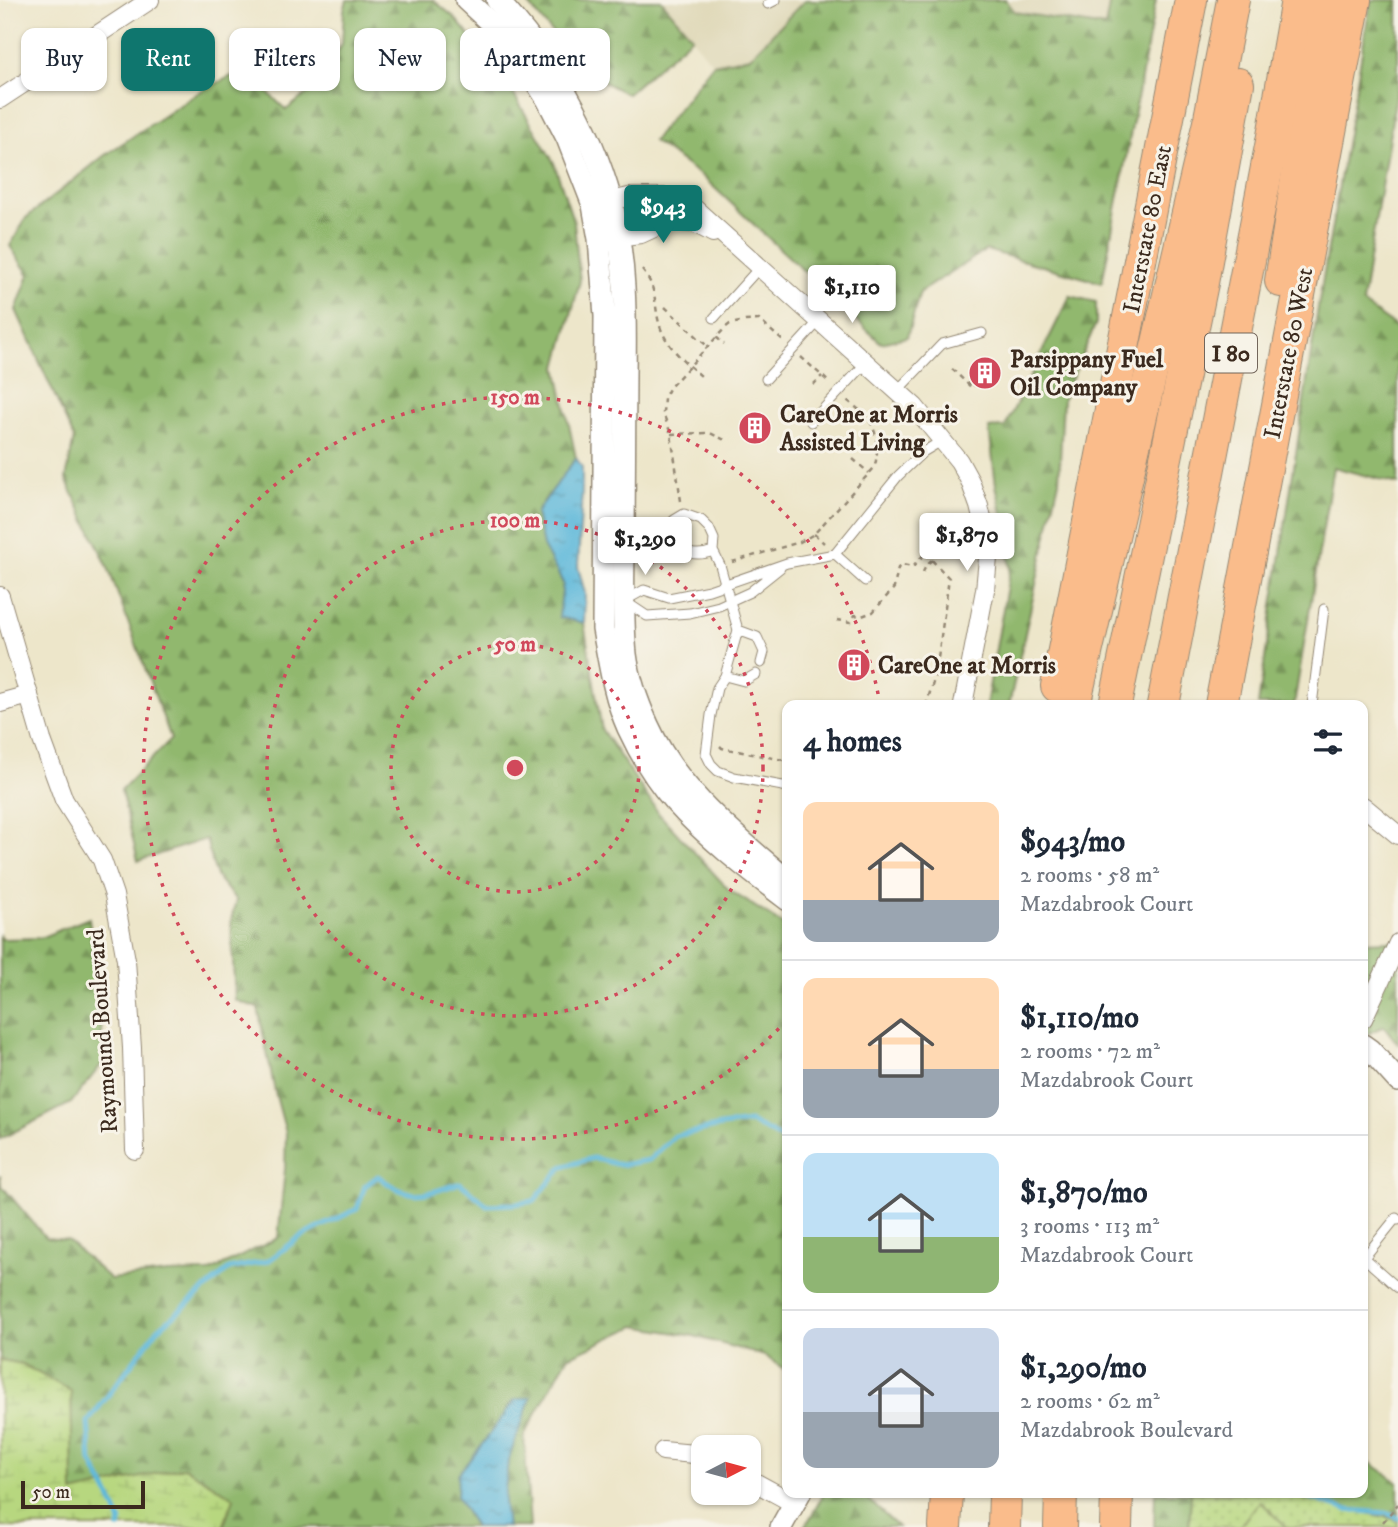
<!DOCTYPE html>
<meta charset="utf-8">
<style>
body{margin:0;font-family:"IM FELL DW Pica",serif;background:#f6f6f7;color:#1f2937;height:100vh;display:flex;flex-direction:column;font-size:26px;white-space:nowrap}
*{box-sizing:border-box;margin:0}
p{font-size:23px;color:#747a83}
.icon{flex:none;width:38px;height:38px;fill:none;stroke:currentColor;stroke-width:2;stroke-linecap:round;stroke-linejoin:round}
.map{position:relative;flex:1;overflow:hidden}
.drawer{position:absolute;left:782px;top:700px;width:586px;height:798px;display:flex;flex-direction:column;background:#fff;border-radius:14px;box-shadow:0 2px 5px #0004}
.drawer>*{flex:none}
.hud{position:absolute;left:21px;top:28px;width:656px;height:63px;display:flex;gap:14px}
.needle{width:46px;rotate:84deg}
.tools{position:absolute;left:691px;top:1435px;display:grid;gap:14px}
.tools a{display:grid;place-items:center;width:70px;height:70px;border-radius:14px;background:#fff;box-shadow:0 2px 5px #0004;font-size:35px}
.scale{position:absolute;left:21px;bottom:18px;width:124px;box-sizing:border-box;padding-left:7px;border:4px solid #3b2a1e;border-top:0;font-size:19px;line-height:24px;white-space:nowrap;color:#3b2a1e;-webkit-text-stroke:5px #f7f3e8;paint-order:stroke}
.price{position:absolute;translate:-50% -60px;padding:0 16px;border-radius:7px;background:#fff;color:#222;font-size:23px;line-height:46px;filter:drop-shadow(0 2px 4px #0008)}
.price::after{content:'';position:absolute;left:50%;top:42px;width:21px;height:16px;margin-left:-10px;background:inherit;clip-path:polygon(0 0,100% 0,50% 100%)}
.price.selected{background:#0f766e;color:#fff}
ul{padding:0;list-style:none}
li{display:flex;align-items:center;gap:21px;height:175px;padding:0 21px}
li+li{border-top:2px solid #e0e1e3}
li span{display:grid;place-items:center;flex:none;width:196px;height:140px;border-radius:14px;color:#555}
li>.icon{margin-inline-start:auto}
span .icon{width:84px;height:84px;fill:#fffc;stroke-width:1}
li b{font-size:30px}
h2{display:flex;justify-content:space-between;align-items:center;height:84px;padding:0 21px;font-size:30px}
.pill{padding:0 24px;border-radius:14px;background:#fff;box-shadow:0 2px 5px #0004;font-size:24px;line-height:63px}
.pill.selected{background:#0f766e;color:#fff}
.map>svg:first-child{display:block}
.built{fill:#dfd8b7}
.green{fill:url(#green-dots);stroke:#79804e;stroke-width:2}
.forest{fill:url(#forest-firs);stroke:#667146;stroke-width:2}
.wetland{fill:url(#wetland-marsh);stroke:#79804e;stroke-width:2}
.pitch{fill:#b7d77f;stroke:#79804e;stroke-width:2}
.water{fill:url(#water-ripples);stroke:#4c717c;stroke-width:2}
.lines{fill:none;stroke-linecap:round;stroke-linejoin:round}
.stream{stroke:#5db8da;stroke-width:5}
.service-casing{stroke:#948874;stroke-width:11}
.minor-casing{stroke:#948874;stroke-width:20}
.tertiary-casing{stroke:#948874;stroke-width:24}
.motorway-casing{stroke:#948874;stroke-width:34}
.path{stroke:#948874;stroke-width:2.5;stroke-dasharray:5 5;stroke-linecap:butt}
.service{stroke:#fff;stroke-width:9}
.minor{stroke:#fff;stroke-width:18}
.tertiary{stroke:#fff;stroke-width:21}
.motorway{stroke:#fabc8b;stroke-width:32}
.ring{fill:none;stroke:#d1495b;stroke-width:3.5;stroke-dasharray:3.5 7}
.labels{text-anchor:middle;stroke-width:6;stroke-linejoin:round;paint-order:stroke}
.shield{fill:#f7f3e8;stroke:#73665b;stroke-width:2}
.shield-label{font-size:23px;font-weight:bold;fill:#3b2a1e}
.street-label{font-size:24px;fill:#3b2a1e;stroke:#f7f3e8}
.poi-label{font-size:24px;font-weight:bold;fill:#3b2a1e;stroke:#f7f3e8;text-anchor:start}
.centre{fill:#d1495b;stroke:#f7f3e8;stroke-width:3.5}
.ring-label{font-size:21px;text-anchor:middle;font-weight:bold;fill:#d1495b;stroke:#f7f3e8;stroke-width:6;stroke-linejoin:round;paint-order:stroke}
</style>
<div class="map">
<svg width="1398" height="1527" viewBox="0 0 1398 1527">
<defs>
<pattern id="green-dots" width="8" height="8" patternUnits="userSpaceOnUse" patternTransform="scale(1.75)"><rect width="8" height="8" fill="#b7d77f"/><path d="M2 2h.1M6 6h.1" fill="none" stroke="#9eb96d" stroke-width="1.8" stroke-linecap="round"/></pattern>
<pattern id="forest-firs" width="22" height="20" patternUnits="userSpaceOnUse" patternTransform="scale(1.75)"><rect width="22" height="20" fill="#91b86e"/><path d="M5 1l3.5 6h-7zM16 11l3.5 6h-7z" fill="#78965a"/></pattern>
<pattern id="wetland-marsh" width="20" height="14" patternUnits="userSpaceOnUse" patternTransform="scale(1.75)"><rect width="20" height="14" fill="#b7d77f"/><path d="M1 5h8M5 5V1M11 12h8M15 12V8" fill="none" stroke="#9eb96d"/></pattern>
<pattern id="water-ripples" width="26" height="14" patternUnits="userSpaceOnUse" patternTransform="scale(1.75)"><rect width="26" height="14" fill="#5db8da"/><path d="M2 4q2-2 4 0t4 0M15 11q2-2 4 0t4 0" fill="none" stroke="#4e96b0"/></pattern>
</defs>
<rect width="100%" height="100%" fill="#f7f3e8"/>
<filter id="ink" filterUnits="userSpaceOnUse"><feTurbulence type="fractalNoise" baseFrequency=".0143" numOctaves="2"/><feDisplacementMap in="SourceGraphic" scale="14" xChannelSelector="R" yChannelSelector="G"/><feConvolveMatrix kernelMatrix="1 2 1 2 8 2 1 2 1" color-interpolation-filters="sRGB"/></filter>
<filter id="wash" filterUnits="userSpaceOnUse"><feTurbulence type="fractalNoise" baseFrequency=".00686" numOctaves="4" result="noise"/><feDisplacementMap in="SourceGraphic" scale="28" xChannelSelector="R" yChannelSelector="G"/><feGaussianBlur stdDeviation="1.57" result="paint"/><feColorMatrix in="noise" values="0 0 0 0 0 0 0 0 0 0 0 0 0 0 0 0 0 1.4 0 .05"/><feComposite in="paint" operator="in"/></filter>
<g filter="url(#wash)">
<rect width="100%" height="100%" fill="#ede6ca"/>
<g class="built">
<path d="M661 0H805L750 57 713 64Z"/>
<path d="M1006 0H1110L1106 27 1014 11Z"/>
</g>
<path class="green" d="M1191 1493H1288L1290 1495 1398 1520V1527H1189Z"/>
<g class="forest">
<path d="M347 0H433L454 17 503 76 554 163 574 223 580 281 557 367 576 458 536 513 544 546 563 583 560 617 584 623 602 730 659 814 729 890 787 927V1371L765 1356 694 1336 635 1326 568 1357 524 1435 530 1527H223L234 1498 184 1467 73 1493 71 1391 22 1364 0 1360V1175L1 1185 46 1238 67 1240 110 1279 168 1273 209 1272 278 1238 285 1169 286 1133 275 1092 258 1008 235 1000 231 921 236 900 216 876 206 839 138 861 121 790 171 739 107 565 66 479 74 438 16 310 29 275 10 246 26 218 105 155 204 89 236 74 256 81 286 110 317 86 342 44 344 10Z"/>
<path d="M525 0H661L692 37 627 94 586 73Z"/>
<path d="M805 0H1006L1015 12 1105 27 1110 0H1156L1102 283 986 250 920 292 907 337 881 343 703 177 653 141 713 64 750 57Z"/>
<path d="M1371 0H1398V83L1362 303 1398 328V484L1333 467 1294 705H1258L1319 301Z"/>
<path d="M1070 296 1096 302V323L1063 399 1059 481 1009 705H986L1010 569 1005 526 996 485 989 428 1005 427Z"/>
<path d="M89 918 105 1060 71 1103 0 1139V936L2 939 40 938Z"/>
<path d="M1392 941 1398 952V1044L1384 1026 1363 1036V942Z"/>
<path d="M1363 1458 1398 1482V1520L1290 1495 1288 1493H1363Z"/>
<path d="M824 1493H861L898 1527H805Z"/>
<path d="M1155 1493H1191L1189 1527H1154Z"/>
</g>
<path class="wetland" d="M0 1360 22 1364 71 1391 73 1493 184 1467 234 1498 223 1527H0Z"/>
<path class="pitch" d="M1260 1501 1287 1527H1239Z"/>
<g class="water">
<path d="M576 458 582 467V491L578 567 585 593 584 623 559 617 563 583 543 546 536 513Z"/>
<path d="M531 1397 508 1461 504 1501 507 1527H475L457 1497 458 1474 480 1447 515 1400Z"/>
</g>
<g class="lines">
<g class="stream">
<path d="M1296 1493 1346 1510 1386 1513 1398 1518"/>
<path d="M119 1527 121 1522 110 1497 91 1461 88 1422 157 1330 229 1269 268 1261 300 1237 357 1209 365 1186 378 1176C410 1202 424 1195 460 1183L487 1205 514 1204 534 1201 562 1167 593 1158 621 1165 649 1160 675 1136 721 1126 750 1122 788 1142"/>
</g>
</g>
</g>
<g filter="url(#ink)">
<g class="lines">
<defs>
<g id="service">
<path d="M768 4 776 0"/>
<path d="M714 318 759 268"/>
<path d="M766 379 819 321"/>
<path d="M897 391 942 344 982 333"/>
<path d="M811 422 866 363"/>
<path d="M713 551C698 557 680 555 674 537 672 532 673 526 674 520L684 514 701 520 709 528 714 539 713 551 720 565 738 630 725 676 717 688 711 715 706 754 711 764 718 771 734 777 788 787"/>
<path d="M835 554 865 581"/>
<path d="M624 601 644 590 669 598 709 590 787 563 835 554 898 476 923 452 943 440"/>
<path d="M626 602 647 616 690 613 719 606 750 592 780 568"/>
<path d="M738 630 757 637 764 652 761 663"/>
<path d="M725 676 744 681 756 674"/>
<path d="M1312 705 1324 609"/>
<path d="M1364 1258 1398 1288"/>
<path d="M1363 1259 1396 1218 1398 1220"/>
</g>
<g id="minor">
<path d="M0 99 150 0"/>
<path d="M598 204 629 197H664L695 209 915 407 959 461 970 481 979 506 986 535 988 558 985 590 963 705"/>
<path d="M606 238 641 234 669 221 694 223 713 233"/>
<path d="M0 596 42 740 64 800 102 860 114 895 126 960 132 1048 135 1150"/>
<path d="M0 703 29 695"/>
<path d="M1363 806 1398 835"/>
<path d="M1363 1019 1398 943"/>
<path d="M663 1451 704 1455"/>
<path d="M749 1479 795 1504"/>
</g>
<g id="tertiary">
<path d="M466 0 494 26 529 71 547 99 567 138 593 205 599 239 605 316 603 629C609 662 614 697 628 728 640 754 655 779 674 801 707 838 748 870 788 900"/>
<path d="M497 0C550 57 590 125 611 200 626 257 626 316 625 374 625 428 624 483 624 538 624 576 622 616 626 654 629 678 638 703 648 725 677 790 735 835 788 881"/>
<path d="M1363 1045 1370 1050 1398 1081"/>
<path d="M781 1527 800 1493"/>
</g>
<g id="motorway">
<path d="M1281 281 1325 0"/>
<path d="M1057 686 1191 0"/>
<path d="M1074 705 1210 118 1233 0"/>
<path d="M1115 705 1202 283 1238 84"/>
<path d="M1163 705 1274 131 1297 0"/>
<path d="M1221 705 1355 0"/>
<path d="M945 1527 947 1493"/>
<path d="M1004 1527 1005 1493"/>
<path d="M1060 1527 1061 1493"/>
<path d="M1116 1527 1117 1493"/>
</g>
</defs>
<use href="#service" class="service-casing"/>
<use href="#minor" class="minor-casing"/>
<use href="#tertiary" class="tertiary-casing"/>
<use href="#motorway" class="motorway-casing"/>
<g class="path">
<path d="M642 270C659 289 653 308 661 329 669 349 685 362 701 376"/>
<path d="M665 307 706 345"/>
<path d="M716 337 724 344"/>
<path d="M801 357 830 383"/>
<path d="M952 369 972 388 977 382"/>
<path d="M813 385 822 376"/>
<path d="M671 434 710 433 727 441"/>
<path d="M853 459 869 473"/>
<path d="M681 501 671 434 663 413 664 398 670 387 726 327 730 324 745 321 759 320 783 341"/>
<path d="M814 534 824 543"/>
<path d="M925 553 949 578 936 673 926 705"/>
<path d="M732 562 800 542 814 534 874 468C879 455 878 430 868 419 863 412 854 406 847 400"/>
<path d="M923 572 927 564 932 560"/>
<path d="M837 620 851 622 855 615 862 616 873 612 894 588 898 568 902 565 913 567 941 535"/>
<path d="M937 669 951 672"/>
<path d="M720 746 722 748 788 761"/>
<path d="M1383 1522 1398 1504"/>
</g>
<use href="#service" class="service"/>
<use href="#minor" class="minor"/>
<use href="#tertiary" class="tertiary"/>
<use href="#motorway" class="motorway"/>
</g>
</g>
<g class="ring">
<circle cx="515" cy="768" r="124"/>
<circle cx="515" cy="768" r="248"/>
<path d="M786 1021A371 371 0 1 1 880 704"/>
</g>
<defs>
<symbol id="building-disc" viewBox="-11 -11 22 22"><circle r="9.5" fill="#d1495b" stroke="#f7f3e8"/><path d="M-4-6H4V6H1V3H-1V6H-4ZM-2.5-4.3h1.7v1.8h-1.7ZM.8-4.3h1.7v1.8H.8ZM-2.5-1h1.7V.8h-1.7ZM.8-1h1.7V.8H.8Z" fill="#fff"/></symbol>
</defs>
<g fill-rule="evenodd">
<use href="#building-disc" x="966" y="354" width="38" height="38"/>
<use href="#building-disc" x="736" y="409" width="38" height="38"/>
<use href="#building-disc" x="835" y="646" width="38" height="38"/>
</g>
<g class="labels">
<rect class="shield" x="1205" y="333.5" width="52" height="39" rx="5"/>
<g class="shield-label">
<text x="1231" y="361">I 80</text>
</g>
<g class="street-label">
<text transform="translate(1147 229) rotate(-79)" y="8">Interstate 80 East</text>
<text transform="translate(1288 353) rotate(-79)" y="8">Interstate 80 West</text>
<text transform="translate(102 1031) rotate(-94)" y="8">Raymound Boulevard</text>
</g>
<g class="poi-label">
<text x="1010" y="367">Parsippany Fuel<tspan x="1010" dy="28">Oil Company</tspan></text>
<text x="780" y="422">CareOne at Morris<tspan x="780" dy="28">Assisted Living</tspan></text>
<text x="878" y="673">CareOne at Morris</text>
</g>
</g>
<circle cx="515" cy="768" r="10" class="centre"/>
<g class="ring-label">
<text x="515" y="404">150 m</text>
<text x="515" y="527">100 m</text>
<text x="515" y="651">50 m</text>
</g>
</svg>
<div class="tools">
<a><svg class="needle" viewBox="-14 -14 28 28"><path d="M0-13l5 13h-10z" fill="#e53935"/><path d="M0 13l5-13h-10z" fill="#747a83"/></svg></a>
</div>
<div class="scale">50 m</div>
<b class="price selected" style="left:663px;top:245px">$943</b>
<b class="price" style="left:852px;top:325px">$1,110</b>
<b class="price" style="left:967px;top:573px">$1,870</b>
<b class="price" style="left:645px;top:577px">$1,290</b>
<div class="hud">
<a class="pill">Buy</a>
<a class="pill selected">Rent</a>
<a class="pill">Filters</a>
<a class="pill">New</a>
<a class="pill">Apartment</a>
</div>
<section class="drawer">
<h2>4 homes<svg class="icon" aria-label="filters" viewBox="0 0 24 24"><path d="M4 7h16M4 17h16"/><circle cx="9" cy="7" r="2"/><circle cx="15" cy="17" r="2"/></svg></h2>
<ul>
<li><span style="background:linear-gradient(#ffd9b3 70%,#9aa5b1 0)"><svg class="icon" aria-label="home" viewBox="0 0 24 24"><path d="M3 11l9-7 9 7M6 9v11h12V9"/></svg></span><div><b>$943/mo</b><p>2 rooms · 58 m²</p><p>Mazdabrook Court</p></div></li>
<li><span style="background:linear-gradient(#ffd9b3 65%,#9aa5b1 0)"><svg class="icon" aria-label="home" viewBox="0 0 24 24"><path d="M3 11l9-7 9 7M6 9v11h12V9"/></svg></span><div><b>$1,110/mo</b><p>2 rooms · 72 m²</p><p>Mazdabrook Court</p></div></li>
<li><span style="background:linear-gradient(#bfe0f5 60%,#8fb573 0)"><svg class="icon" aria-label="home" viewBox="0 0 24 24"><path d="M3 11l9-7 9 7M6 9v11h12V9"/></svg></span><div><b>$1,870/mo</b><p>3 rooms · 113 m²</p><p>Mazdabrook Court</p></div></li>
<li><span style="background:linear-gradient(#c9d6e8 60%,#9aa5b1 0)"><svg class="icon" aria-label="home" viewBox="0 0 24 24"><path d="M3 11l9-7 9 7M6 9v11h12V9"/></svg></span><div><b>$1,290/mo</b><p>2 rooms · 62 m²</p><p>Mazdabrook Boulevard</p></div></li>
</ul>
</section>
</div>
